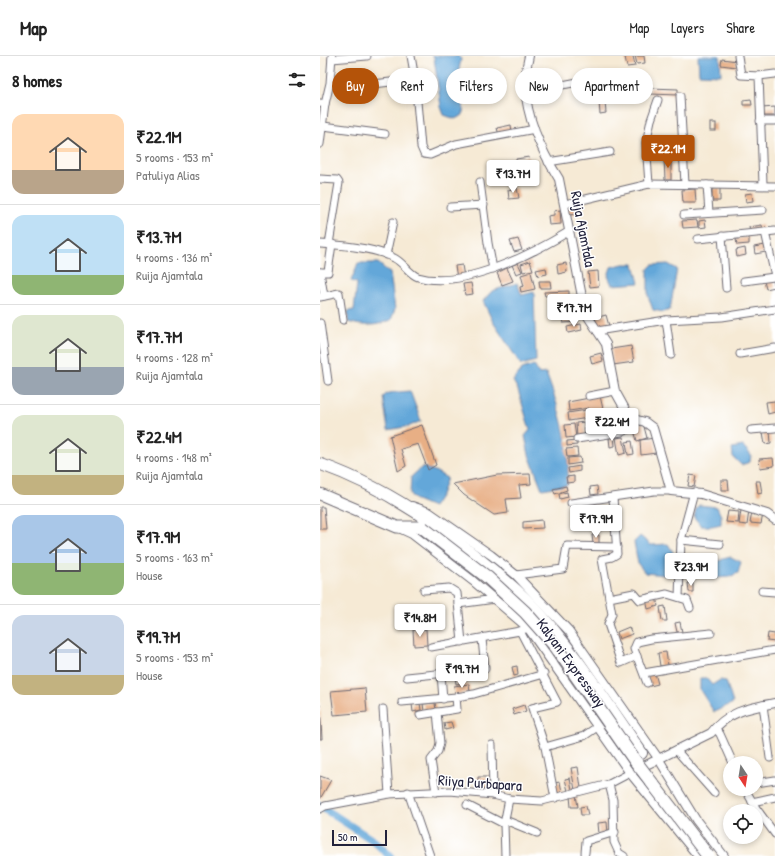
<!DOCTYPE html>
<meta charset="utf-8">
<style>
body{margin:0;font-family:"Patrick Hand",sans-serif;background:#f6f6f6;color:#222;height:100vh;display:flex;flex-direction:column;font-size:15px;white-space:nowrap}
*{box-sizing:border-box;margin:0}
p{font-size:13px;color:#767676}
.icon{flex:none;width:22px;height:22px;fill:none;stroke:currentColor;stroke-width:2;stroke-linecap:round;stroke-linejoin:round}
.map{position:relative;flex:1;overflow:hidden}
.details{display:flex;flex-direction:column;background:#fff;width:320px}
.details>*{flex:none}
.hud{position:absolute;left:12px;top:12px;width:380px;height:36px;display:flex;gap:8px}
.needle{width:26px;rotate:168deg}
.controls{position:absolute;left:403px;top:700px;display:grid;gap:8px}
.controls a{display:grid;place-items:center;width:40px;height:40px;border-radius:50%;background:#fff;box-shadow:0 2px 6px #0003;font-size:20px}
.scale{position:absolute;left:12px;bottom:10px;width:55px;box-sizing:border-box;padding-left:4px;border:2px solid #22223b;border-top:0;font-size:11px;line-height:14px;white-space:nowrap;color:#22223b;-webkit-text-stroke:3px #fff;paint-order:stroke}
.price{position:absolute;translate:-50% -34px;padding:0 9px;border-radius:4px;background:#fff;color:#222;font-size:13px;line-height:26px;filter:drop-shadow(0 1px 2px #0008)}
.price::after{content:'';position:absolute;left:50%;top:24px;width:12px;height:9px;margin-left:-6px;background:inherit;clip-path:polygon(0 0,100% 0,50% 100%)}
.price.active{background:#b45309;color:#fff}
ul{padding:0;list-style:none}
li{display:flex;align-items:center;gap:12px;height:100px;padding:0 12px}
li+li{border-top:1px solid #e0e0e0}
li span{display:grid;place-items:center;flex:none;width:112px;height:80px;border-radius:12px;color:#555}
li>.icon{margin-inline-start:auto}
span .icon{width:48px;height:48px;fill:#fffc;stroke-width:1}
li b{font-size:17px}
h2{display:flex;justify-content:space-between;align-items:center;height:48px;padding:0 12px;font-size:17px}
.chip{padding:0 14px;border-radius:18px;background:#fff;box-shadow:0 2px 6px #0003;font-size:14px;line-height:36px}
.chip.active{background:#b45309;color:#fff}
header{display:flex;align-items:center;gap:24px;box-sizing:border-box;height:56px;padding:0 20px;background:#fff;border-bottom:1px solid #e0e0e0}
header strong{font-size:19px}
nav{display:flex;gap:22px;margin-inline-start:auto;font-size:14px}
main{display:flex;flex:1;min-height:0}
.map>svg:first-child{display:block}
.water{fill:#64a7d9;stroke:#43648a}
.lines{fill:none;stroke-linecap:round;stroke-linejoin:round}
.canal{stroke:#64a7d9;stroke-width:8}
.building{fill:#e8af85}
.minor-casing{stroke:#6c6871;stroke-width:9}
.tertiary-casing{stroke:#6c6871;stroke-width:10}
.trunk-casing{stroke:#6c6871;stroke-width:13}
.motorway-casing{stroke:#6c6871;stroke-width:14}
.minor{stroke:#fff;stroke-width:7}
.tertiary{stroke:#fff;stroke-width:8}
.trunk{stroke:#fff;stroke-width:11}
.motorway{stroke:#fff;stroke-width:12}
.motorway-bridge-casing{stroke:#6c6871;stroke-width:14;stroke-linecap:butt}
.motorway-bridge{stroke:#fff;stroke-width:12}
.labels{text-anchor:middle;stroke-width:3;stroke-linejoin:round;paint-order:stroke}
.street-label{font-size:15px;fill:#22223b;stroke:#fff}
</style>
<header>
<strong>Map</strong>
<nav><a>Map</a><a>Layers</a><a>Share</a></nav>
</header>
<main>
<section class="details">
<h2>8 homes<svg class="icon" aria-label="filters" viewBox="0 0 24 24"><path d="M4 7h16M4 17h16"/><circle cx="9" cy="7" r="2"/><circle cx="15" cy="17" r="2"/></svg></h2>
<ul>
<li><span style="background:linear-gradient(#ffd9b3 70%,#b9a48a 0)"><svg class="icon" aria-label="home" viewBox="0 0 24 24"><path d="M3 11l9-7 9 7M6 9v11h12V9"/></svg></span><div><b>₹22.1M</b><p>5 rooms · 153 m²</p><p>Patuliya Alias</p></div></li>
<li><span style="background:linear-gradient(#bfe0f5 75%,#8fb573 0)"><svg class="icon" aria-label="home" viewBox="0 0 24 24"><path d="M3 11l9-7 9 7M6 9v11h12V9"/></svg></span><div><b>₹13.7M</b><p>4 rooms · 136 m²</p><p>Ruija Ajamtala</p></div></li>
<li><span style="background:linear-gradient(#dfe7d0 65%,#9aa5b1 0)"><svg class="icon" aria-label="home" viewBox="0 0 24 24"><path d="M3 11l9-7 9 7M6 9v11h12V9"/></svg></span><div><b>₹17.7M</b><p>4 rooms · 128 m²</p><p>Ruija Ajamtala</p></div></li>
<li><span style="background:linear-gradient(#dfe7d0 75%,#c2b280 0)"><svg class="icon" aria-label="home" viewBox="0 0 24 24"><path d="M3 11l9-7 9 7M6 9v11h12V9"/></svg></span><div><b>₹22.4M</b><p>4 rooms · 148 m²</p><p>Ruija Ajamtala</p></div></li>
<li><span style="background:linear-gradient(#a9c7e8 60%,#8fb573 0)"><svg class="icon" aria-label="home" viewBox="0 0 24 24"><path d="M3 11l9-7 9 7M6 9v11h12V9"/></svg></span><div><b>₹17.9M</b><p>5 rooms · 163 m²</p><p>House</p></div></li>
<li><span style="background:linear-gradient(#c9d6e8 75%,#c2b280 0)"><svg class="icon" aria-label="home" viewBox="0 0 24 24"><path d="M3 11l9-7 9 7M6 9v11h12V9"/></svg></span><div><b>₹19.7M</b><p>5 rooms · 153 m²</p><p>House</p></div></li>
</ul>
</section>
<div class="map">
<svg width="455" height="800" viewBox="0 0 455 800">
<rect width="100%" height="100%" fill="#fff"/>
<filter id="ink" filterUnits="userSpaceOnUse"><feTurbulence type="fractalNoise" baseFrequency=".025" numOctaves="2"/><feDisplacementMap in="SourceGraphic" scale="8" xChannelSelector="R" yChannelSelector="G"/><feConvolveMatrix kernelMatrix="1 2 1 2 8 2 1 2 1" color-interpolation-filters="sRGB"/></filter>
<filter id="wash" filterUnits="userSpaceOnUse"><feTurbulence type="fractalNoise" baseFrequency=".012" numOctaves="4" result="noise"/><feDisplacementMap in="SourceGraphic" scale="16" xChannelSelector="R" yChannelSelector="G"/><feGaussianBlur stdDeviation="0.9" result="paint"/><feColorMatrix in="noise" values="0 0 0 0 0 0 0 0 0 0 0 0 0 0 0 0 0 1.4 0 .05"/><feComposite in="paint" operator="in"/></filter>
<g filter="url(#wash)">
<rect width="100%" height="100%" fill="#f6ead5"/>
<g class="water">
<path d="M112 0H139L141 3 138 19 144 20 143 59 135 63 124 59 121 51 114 2Z"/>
<path d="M378 0H400L401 19 379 18Z"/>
<path d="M38 207H58L70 217 75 253 71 264C56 270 44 271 28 266V255L34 254 37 227 31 225Z"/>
<path d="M303 208H314L319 227 292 229 288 220 291 211Z"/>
<path d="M348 208 357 213 350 254 343 256 333 254 328 240V213L332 209Z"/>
<path d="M197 227 202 239 214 236 216 305 201 309 173 266 163 245 172 235Z"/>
<path d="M214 309 219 318 226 317C239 352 252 391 247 429L222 433 209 399 205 380 210 374 198 334 193 325 202 313Z"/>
<path d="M90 335 101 365 90 370 68 374 63 341 68 337Z"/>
<path d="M423 390 431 399 430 406 421 409 413 401 412 392Z"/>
<path d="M102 411 115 415 127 422 121 439 113 451 94 443 90 438 91 421Z"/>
<path d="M379 449 397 451 401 460V468L392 470H381L374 461 376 453Z"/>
<path d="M320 480 331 489 348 488 353 496 354 517 345 519 325 517 318 508 314 486Z"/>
<path d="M411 501 421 506 418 517 409 521 396 522 391 515C396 505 401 503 411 501Z"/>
<path d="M380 622H386L392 629 400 624 406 625 413 647 394 656 380 634Z"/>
</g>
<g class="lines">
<path class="canal" d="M0 750 54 785 70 800"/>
</g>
<g id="blocks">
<g class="building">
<path d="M313 0 315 10 307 11 305 1Z"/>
<path d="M315 0H324L325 7 317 8Z"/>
<path d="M402 3 417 5 416 11 401 9Z"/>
<path d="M330 32 358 33V39L330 38Z"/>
<path d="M431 43 432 49H423V44Z"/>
<path d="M279 46H285L286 57 280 58Z"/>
<path d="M455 51V60H443L442 52Z"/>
<rect x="390" y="67" width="6" height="8"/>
<path d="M191 69 192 76 179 79 177 72Z"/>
<path d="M209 101 210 107 197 110 196 103Z"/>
<path d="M344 102H351V124H345Z"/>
<path d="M197 132 199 142 189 143 188 134Z"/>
<path d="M400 132V145H392V133Z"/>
<path d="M375 133 376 147H363L362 134Z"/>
<path d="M432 137 433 145 426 146 425 138Z"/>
<path d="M257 148 258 158 249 159 248 149Z"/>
<path d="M240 154 241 168 229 169 228 160 234 159V155Z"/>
<path d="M377 164 378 171 363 172 362 165Z"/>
<path d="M385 164 386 171 379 172V165Z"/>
<path d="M442 169 443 174 430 176 429 171Z"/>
<path d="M429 181V188L417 189 416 183Z"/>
<path d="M198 183 202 194 194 196 190 185Z"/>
<path d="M445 189 446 196 435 198 434 191Z"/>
<path d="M425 192 426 199 417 201 416 194Z"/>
<path d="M210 205 213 214 203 216 201 208Z"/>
<path d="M198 207 202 216 196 218 192 209Z"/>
<path d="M246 207 247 216 238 218 237 209Z"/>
<path d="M142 209 144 221 137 222 135 210Z"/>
<path d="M187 212 193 225 182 229 177 217Z"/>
<path d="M226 212 227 218 218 220 216 214Z"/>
<path d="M278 215 279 230 270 231 268 216Z"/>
<path d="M211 216 215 233 201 236 200 231 204 230 201 219Z"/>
<path d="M453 223 455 231 446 233 444 225Z"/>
<path d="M219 225H230L231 232H220Z"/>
<path d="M151 227 153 238 145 239 143 228Z"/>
<path d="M249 235V239L225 240 224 236Z"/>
<path d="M242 242 259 243 258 249 242 247Z"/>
<path d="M242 250H256V256L242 255Z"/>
<path d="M256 257 258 266 243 267 241 258Z"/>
<path d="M286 259 289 270 278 272 275 262Z"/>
<path d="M261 268 262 274 248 277 247 271Z"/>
<path d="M311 290 314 306 293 309 291 293Z"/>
<path d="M281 297 283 305 272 308 270 300Z"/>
<path d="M280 340 283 353 270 356 269 352 249 355 248 346Z"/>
<path d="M455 345V356L448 358 446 346Z"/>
<path d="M267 354 268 362 249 365 248 357Z"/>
<path d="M264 366 265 381H257L256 367Z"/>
<path d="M323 367 327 382 317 385 313 370Z"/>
<path d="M254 368 256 381 246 382 245 369Z"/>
<path d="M102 369 116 409 108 414 98 388 81 393 86 410 78 415 70 380Z"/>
<path d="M450 375 451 387 445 388 443 376Z"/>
<path d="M294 381 295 390 290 391 289 382Z"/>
<path d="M303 381 306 397 299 399 296 382Z"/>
<path d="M335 382 336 397 321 399 320 384Z"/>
<path d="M257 384V389L247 390V385Z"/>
<path d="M312 385 314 398 308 399 306 386Z"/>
<path d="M257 392 258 400 247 401 246 393Z"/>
<path d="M260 401 261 407 248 409V402Z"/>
<path d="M453 402 454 410 440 412 439 403Z"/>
<path d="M260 410V415L249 417 248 412Z"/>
<path d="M210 418 211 428 199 429 201 442 186 443 188 457 174 459 144 439 133 428 177 419Z"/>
<path d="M370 419 376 420 374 431 368 430Z"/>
<path d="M254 420V426L247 427 246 421Z"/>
<path d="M401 424H408L409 434H401Z"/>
<path d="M436 425H440L442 437 438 438Z"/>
<path d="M246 430 247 434 235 438 233 433Z"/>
<path d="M277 430 278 438 271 439 270 431Z"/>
<path d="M247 436 248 441 240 443 239 438Z"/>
<path d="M0 451H4L6 473H0Z"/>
<path d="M421 454 429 455 427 469 419 468Z"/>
<path d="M408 455 419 456 418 467 406 466Z"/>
<path d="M432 456 443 458 441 468 430 467Z"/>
<path d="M222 464 223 472 203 473V466Z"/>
<path d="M272 479H279V488H273Z"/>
<path d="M368 527H373V536H369Z"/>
<path d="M336 541 338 550 328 553 326 543Z"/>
<path d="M345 550 347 565H342L340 551Z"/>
<path d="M104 554 105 570H92L91 555Z"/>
<path d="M360 566 362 576H357L355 567Z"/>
<path d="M309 571 312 578 299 583 297 576Z"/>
<path d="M106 573 107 589 94 590 93 574Z"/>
<path d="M448 577 455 578V586L447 585Z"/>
<path d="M346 596 348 609 340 610 338 597Z"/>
<path d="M197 610 198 619 194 620 192 611Z"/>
<path d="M335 617 338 628 330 630 327 620Z"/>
<path d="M140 619 142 627 136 628 135 620Z"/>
<path d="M149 628 150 636 135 638 134 630Z"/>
<path d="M45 632 47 656 14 659 11 635Z"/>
<path d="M100 647 101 654 93 656 92 648Z"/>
<path d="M115 647 116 654 104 655 103 648Z"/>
<path d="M0 649 2 683H0Z"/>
<path d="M204 649 206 655 194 659 192 653Z"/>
<path d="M131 666 133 672 125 674 124 667Z"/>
<path d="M258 711 261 732 255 734 251 712Z"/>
<path d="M0 720 11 724 0 743Z"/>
<path d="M158 721H170L169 733H158Z"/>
<path d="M250 722 252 734 248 735 245 723Z"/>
<path d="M240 726 242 736 236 737 234 727Z"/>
<path d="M256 739 258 751H251L250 740Z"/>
<path d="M266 750 268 759H261L260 751Z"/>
<path d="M287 766 288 777 279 778 278 767Z"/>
</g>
</g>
</g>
<g filter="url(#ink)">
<use href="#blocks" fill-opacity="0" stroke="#6c6871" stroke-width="1"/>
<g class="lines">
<defs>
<g id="minor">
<path d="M91 0 95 23 101 91 104 98 110 99 136 88 215 73"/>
<path d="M418 0 421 19 439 20 443 128"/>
<path d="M12 3 47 0"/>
<path d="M439 20 455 18"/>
<path d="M54 28 95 23"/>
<path d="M206 36 289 20"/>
<path d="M360 40 365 128"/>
<path d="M0 47 5 48 0 88"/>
<path d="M5 48 10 27 12 0"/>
<path d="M440 65H455"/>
<path d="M3 70 65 78"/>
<path d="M228 106 290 96"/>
<path d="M0 123 17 124 19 127 9 188"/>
<path d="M160 126 168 187 173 213"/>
<path d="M329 128 326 87 331 64 338 44"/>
<path d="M387 129 389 157"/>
<path d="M245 148 329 128 455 130"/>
<path d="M130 151 164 149"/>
<path d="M364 159 443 154"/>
<path d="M445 176 455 220"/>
<path d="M402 180 406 232"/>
<path d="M378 183 455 175"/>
<path d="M0 188C22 189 55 192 74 202 83 206 89 218 98 221 141 234 212 198 248 176"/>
<path d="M66 199 73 166"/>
<path d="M0 216H8L12 188"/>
<path d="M0 216 4 240"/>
<path d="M424 225 454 221"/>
<path d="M0 241 19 237 23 264"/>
<path d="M346 264 351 299"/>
<path d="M0 267 8 325"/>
<path d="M277 275 346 264 402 261 455 253"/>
<path d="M420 298 455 292"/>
<path d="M269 340 295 335"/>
<path d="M431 374 455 372"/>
<path d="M257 383 302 376 310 372 315 363"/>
<path d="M293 441 297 498 292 501 282 503 292 558 288 568 301 607 317 600"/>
<path d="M251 447 334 435H351"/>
<path d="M361 484 400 488"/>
<path d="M196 519 243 513 247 490 297 491"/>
<path d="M104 534 129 532 137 537 142 586"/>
<path d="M442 535 455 536"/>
<path d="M359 541 361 484 374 436"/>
<path d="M289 542 314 537 320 544 347 538 367 544 370 552"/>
<path d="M138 548 175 543"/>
<path d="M208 572 200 575 237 646 212 652 225 691 235 742"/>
<path d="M111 591 200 575"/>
<path d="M324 617 455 594"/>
<path d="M121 618 123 643"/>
<path d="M87 621 165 613 162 583"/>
<path d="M327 627 314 593 317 586 331 583 391 577"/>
<path d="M82 646 136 641 154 638 224 618"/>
<path d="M443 649 450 702"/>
<path d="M63 653 69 738"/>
<path d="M100 659 137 653 136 641"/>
<path d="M395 672 400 678 413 707"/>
<path d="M172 689 173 739"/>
<path d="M225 691 264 680 277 671"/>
<path d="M356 694 394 737"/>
<path d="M436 727 455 724"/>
<path d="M289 728 293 744 294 786 299 797 304 800"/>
<path d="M425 733 436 752 455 778"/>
<path d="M88 736 110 800"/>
<path d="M116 736 111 704 118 695 120 687 117 656"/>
<path d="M432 746 455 741"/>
<path d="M147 749 184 768"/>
<path d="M0 753 5 750 69 738 130 735 173 739 189 743 222 745 289 728 310 717"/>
<path d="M185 764 217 777"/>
<path d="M265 797 266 785 295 776"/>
<path d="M185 800 184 768 189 743"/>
</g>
<g id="tertiary">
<path d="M209 0C207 9 204 21 205 31 207 63 222 96 239 123L265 256 286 288 295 335 310 362 325 366 333 372 351 435 381 438 447 458 455 464"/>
<path d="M92 450 109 456 171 499 196 519 249 575 338 702 376 764 404 800"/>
<path d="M79 472 92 478 153 525 208 572 310 717 378 800"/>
<path d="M316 714 391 677C408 655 429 652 455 647"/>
</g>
<g id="trunk">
<path d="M0 408C45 424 82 445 120 473"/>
<path d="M0 438 77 471H102"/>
</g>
<path id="motorway" d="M120 473C155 501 194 528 223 562 259 604 290 651 321 697"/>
</defs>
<use href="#minor" class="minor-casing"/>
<use href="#tertiary" class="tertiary-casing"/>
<use href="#trunk" class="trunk-casing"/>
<use href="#motorway" class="motorway-casing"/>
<use href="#minor" class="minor"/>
<use href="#tertiary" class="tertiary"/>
<use href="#trunk" class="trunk"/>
<use href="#motorway" class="motorway"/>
<defs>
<path id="motorway-bridge" d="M102 471 167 521 205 556 236 591 313 702 388 800"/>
</defs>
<use href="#motorway-bridge" class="motorway-bridge-casing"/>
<use href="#motorway-bridge" class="motorway-bridge"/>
</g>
</g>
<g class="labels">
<g class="street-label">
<text transform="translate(263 173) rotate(79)" y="5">Ruija Ajamtala</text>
<text transform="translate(251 607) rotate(54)" y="5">Kalyani Expressway</text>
<text transform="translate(160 727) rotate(4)" y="5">Riiya Purbapara</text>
</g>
</g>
</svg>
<div class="controls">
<a><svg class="needle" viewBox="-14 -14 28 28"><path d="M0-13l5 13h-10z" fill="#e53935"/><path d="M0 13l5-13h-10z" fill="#767676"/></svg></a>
<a><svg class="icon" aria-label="locate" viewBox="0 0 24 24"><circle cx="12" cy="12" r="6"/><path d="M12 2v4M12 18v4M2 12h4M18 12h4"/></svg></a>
</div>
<div class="scale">50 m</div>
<b class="price active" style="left:348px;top:113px">₹22.1M</b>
<b class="price" style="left:193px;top:138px">₹13.7M</b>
<b class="price" style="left:254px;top:272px">₹17.7M</b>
<b class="price" style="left:292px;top:386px">₹22.4M</b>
<b class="price" style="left:276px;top:483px">₹17.9M</b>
<b class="price" style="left:371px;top:531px">₹23.9M</b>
<b class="price" style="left:100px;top:582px">₹14.8M</b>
<b class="price" style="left:142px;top:633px">₹19.7M</b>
<div class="hud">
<a class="chip active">Buy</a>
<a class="chip">Rent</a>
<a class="chip">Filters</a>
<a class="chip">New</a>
<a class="chip">Apartment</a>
</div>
</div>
</main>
